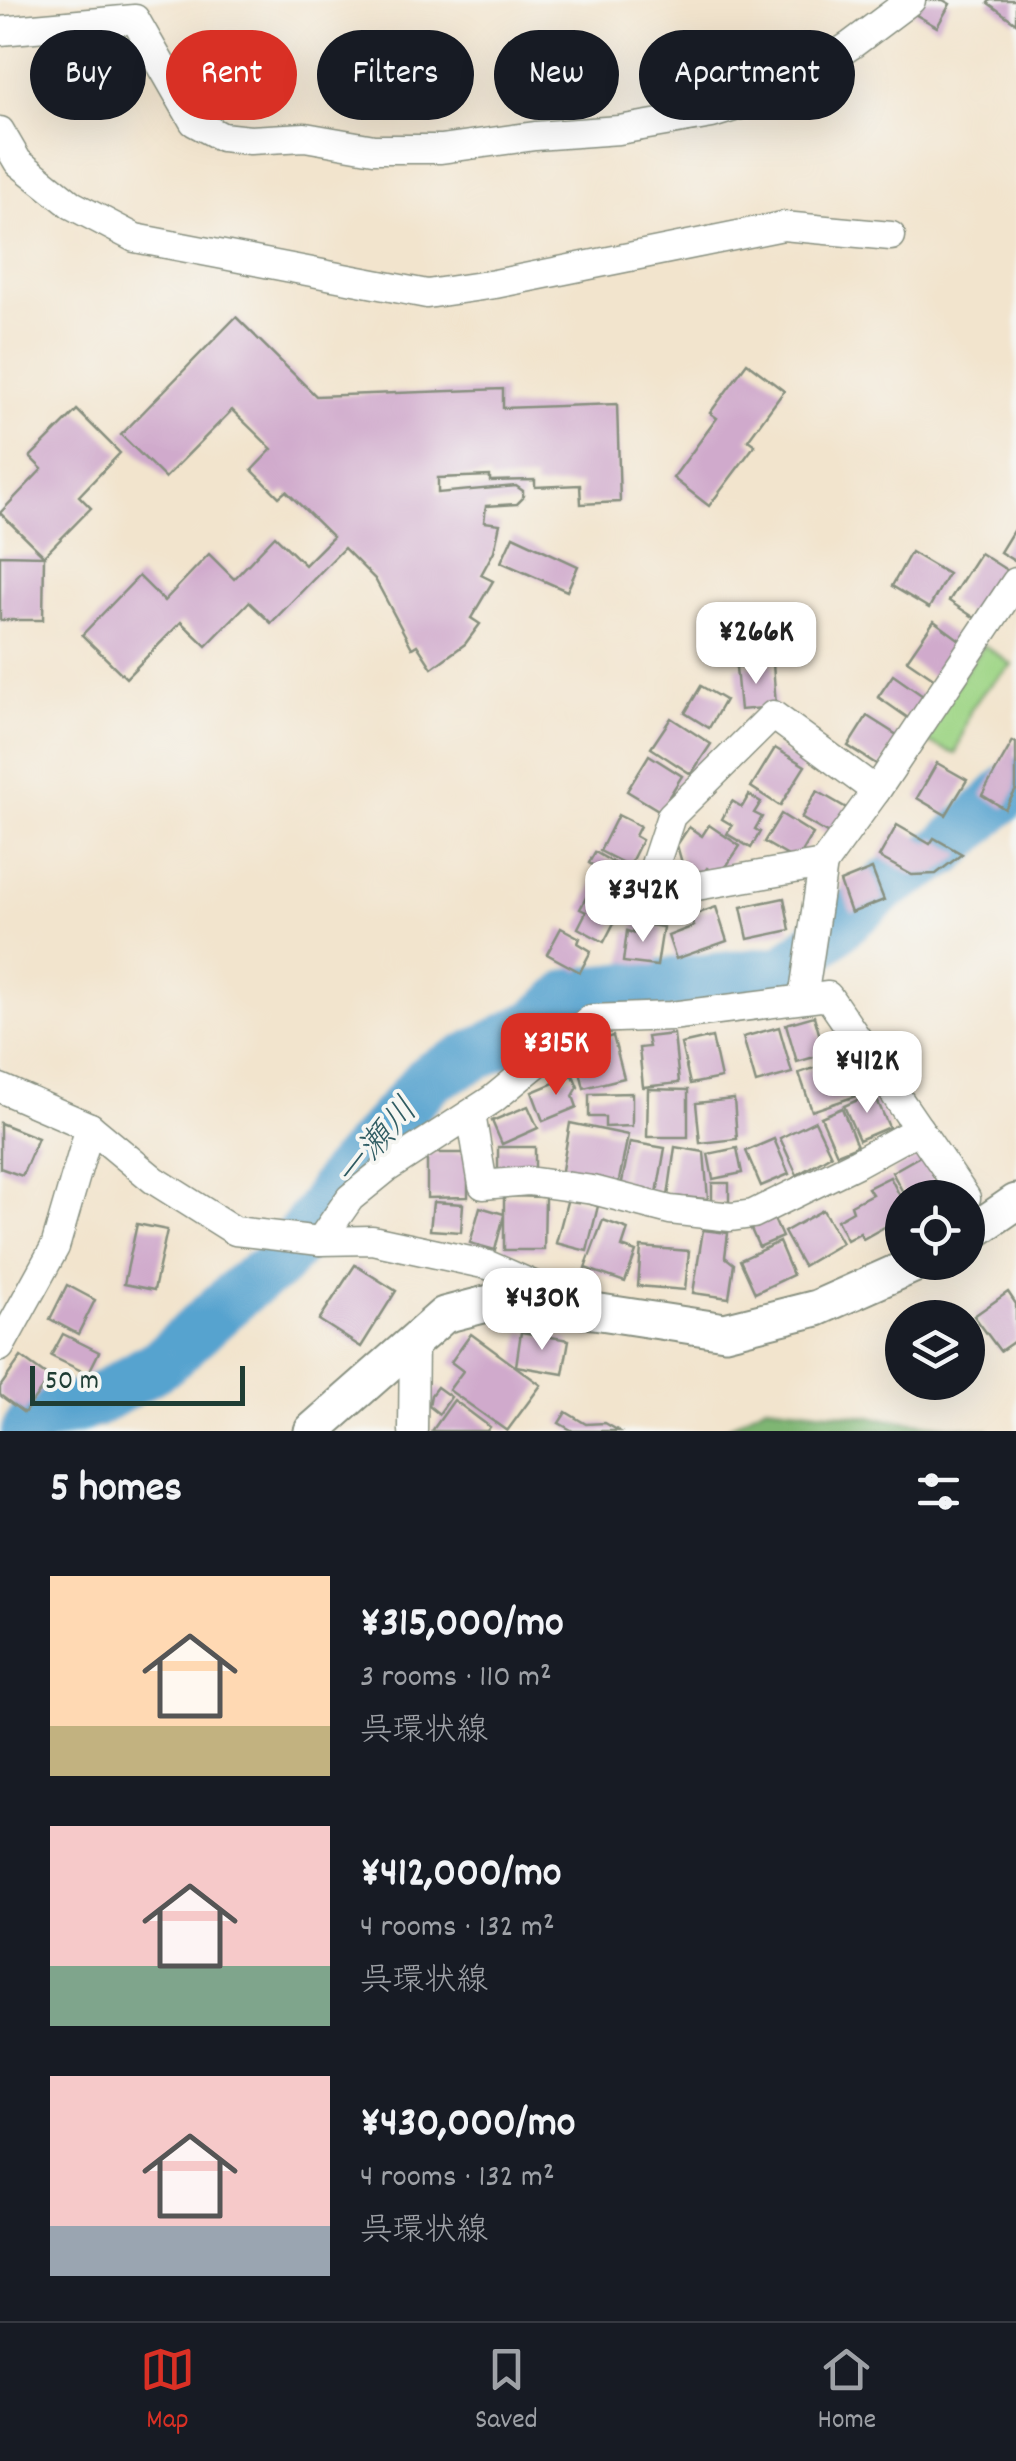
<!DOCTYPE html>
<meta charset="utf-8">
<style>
body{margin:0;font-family:Dekko,"Klee One",sans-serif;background:#20242c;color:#f1f3f6;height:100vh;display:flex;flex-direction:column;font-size:38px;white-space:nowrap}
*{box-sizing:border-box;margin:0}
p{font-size:32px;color:#9ea1a6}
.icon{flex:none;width:55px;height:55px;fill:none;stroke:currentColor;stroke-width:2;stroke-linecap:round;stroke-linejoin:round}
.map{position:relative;height:1431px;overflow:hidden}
.sheet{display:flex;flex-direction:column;background:#171b24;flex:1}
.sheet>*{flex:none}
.hud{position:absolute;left:30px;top:30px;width:958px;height:90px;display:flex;gap:20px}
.buttons{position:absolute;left:885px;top:1180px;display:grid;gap:20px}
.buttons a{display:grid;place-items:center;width:100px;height:100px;border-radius:50%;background:#171b24;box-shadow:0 10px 40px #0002;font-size:50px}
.scale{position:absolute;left:30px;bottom:25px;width:215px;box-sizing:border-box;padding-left:10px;border:5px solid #1f3d34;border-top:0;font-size:28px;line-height:35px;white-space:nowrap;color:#1f3d34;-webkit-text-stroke:8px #f6f6f2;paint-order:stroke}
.price{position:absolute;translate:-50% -85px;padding:0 22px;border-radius:20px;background:#fff;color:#222;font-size:32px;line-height:65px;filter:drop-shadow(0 2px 5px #0008)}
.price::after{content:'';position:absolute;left:50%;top:60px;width:30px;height:22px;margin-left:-15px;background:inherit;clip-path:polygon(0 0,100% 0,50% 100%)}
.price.selected{background:#d93025;color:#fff}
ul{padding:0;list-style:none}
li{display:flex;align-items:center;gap:30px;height:250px;padding:0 50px}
li span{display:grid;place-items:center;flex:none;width:280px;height:200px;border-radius:0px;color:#555}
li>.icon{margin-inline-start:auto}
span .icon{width:120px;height:120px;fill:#fffc;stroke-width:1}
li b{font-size:42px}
h2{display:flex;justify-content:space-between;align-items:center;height:120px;padding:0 50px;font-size:42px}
.chip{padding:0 35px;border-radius:45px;background:#171b24;box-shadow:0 10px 40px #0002;font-size:35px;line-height:90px}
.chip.selected{background:#d93025;color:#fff}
.dock{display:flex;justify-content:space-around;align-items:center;height:140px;border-top:2px solid #363941;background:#171b24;font-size:28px;color:#9ea1a6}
.dock a{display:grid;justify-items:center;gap:5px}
.dock .selected{color:#d93025}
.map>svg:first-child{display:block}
.green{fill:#9fd586;stroke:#5f895d;stroke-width:2.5}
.forest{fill:#7fb673;stroke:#4f7a54;stroke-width:2.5}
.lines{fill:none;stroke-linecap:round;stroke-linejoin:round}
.river{stroke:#56a3cf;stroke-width:52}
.building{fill:#d0aacc}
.minor-casing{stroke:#889080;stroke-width:31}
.major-casing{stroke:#889080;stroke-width:39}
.minor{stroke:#fff;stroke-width:28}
.major{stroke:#fff;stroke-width:35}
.labels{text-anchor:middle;stroke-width:8;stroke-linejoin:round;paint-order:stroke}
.water-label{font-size:35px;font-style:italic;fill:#305c62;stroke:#f6f6f2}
</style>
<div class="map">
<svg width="1016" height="1431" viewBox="0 0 1016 1431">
<rect width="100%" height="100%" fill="#f6f6f2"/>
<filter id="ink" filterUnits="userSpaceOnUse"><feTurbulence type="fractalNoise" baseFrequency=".01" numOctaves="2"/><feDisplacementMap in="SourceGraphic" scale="20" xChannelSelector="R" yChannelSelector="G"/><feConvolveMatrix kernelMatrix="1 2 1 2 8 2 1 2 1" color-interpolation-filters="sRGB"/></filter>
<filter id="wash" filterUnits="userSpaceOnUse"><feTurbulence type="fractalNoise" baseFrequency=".0048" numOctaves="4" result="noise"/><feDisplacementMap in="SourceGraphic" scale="40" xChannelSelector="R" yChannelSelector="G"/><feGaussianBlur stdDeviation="2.25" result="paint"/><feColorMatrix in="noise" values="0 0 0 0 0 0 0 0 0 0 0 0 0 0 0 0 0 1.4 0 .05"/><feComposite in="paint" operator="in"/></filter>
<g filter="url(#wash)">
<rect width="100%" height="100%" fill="#f2e4cd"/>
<path class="green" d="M984 645 1012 665 984 691 970 711 956 754 917 738Z"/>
<path class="forest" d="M766 1405 989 1431H722Z"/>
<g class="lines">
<path class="river" d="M27 1431 35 1419 94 1402 164 1361 247 1285 277 1265 317 1216 341 1178 430 1078 537 1024 572 994 785 971 888 884 944 851 1016 784"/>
</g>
<g id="blocks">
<g class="building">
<path d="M921 0H943L950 4 937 27 913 13Z"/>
<path d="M990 0H1016V23L988 3Z"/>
<path d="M236 317 316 396 503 389V408L617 404 620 502 581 504 580 485 535 487V480L490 481V476L438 478V493L516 486 523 491V498L517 504 486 506 484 522 500 524 494 551 481 575 493 581 471 618 480 624 465 644 432 668 417 645 412 648 375 579 344 548 271 623 249 602 206 646 181 622 126 678 82 635 139 576 164 601 209 554 234 579 275 536 305 565 333 537 286 491 279 497 252 470 272 449 232 410 165 478 121 435Z"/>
<path d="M747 363 784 391 748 440 755 445 709 506 673 478 717 418 710 413Z"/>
<path d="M77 410 120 453 79 496 91 508 44 556 43 620H0V555L44 556 0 513 42 469 30 457Z"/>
<path d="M1016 526V562L1000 552Z"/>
<path d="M513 536 578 566 567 591 501 562Z"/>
<path d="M911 552 948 574 929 608 892 586Z"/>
<path d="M980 553 1013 574 981 622 949 601Z"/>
<path d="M934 621 964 643 938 681 907 660Z"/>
<path d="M773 663 776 707 740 710 736 667Z"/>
<path d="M893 675 926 698 911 720 878 697Z"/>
<path d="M701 686 725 700 709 728 685 713Z"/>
<path d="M867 716 900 737 881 767 848 746Z"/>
<path d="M671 718 711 744 691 774 651 748Z"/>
<path d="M1013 741 1016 743V790L1005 809 982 795Z"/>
<path d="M775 748 805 766 780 806 751 787Z"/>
<path d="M649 755 682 776 660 811 627 791Z"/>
<path d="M937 763 967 780 946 815 917 798Z"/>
<path d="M817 791 848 809 832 836 801 818Z"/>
<path d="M749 795 761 802 754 813 762 817 755 829 760 832 751 848 727 834 732 825 722 819 732 801 742 807Z"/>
<path d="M781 814 813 834 797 861 764 842Z"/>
<path d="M618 815 640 826 635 836 642 840 629 866 600 851Z"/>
<path d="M709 825 740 846 719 877 707 868 701 876 682 863 677 845 689 827 702 836Z"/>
<path d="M897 825 930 844 934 838 962 854 936 874 912 875 879 857Z"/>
<path d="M595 852 624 869 618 880 589 863Z"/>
<path d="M872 869 884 900 851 913 840 882Z"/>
<path d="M597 877 629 894 604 942 578 928 586 912 580 909Z"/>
<path d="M784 898 790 930 748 939 741 907Z"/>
<path d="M716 907 727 941 676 959 668 936 694 926 690 916Z"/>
<path d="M635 923 663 927 657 966 623 962 627 931 633 933Z"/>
<path d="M561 928 580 938 578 943 591 951 580 972 547 954Z"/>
<path d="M814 1016 825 1054 797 1062 786 1024Z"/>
<path d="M779 1027 792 1073 756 1083 743 1037Z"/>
<path d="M674 1034 679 1083 643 1087 639 1048 649 1047 647 1037Z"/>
<path d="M613 1036 624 1078 584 1088 574 1046Z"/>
<path d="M712 1037 721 1078 690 1084 681 1044Z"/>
<path d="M847 1057 859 1095 812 1111 799 1073Z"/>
<path d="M573 1075 578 1087 573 1096 577 1107 543 1121 532 1092Z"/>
<path d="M648 1089 688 1090V1137H647Z"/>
<path d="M632 1093V1126L605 1127V1117H589V1094Z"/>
<path d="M874 1093 889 1127 859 1140 844 1106Z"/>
<path d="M734 1099 737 1139 700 1143 696 1103Z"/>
<path d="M528 1106 538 1128 502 1144 492 1121Z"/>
<path d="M842 1108 857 1146 837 1154 821 1117Z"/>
<path d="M815 1121 831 1155 797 1175 780 1138Z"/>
<path d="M0 1123 38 1138 22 1176 0 1168Z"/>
<path d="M570 1123 628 1135 618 1186 561 1176Z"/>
<path d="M774 1139 789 1174 761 1186 746 1151Z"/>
<path d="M630 1142 665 1148 657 1193 621 1187Z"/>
<rect x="498" y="1147" width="37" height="26"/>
<path d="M675 1147 704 1152 708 1199 668 1196Z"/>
<path d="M737 1148 742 1173 713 1179 708 1154Z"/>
<path d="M427 1153H468V1197L427 1198Z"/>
<path d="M922 1155 946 1198H906L892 1172Z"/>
<path d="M890 1177 902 1200V1217L863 1239 860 1233 847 1240 837 1220 853 1211 851 1205 872 1194 868 1188Z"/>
<rect x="712" y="1183" width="17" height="19"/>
<path d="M504 1196 545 1197 544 1250H504V1215L495 1250 470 1243 480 1207 504 1214Z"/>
<path d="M568 1198 598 1206 587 1251 556 1243Z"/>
<path d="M433 1202 463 1204 461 1232 430 1230Z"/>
<path d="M823 1210 842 1243 803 1266 784 1232Z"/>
<path d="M773 1217 782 1237 759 1247 750 1227Z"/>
<path d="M603 1220 628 1229 622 1247 636 1252 625 1282 585 1268Z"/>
<path d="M137 1224 167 1230 154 1290 124 1284Z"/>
<path d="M703 1230 728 1233 725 1257 734 1264 729 1298 693 1293Z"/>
<path d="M779 1242 793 1275 755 1293 740 1260Z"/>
<path d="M641 1247 689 1251 685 1290 638 1286Z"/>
<path d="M355 1265 396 1291 361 1347 319 1320Z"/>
<path d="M67 1285 95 1300 78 1334 50 1319Z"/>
<path d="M1008 1292 1016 1304V1340L1000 1351 974 1316Z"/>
<path d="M521 1332 569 1340 563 1374 516 1366Z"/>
<path d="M63 1334 99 1352 88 1374 51 1356Z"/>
<path d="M471 1334 541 1385 507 1431 449 1390 463 1371 451 1362Z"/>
<path d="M21 1357 50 1378 24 1413 0 1395V1387Z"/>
<path d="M437 1387 451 1397 439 1414 429 1406 431 1395Z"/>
<path d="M454 1400 490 1427 487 1431H432Z"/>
<path d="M566 1412 586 1424 605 1423 619 1431H573L559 1423Z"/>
</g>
</g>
</g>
<g filter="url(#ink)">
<use href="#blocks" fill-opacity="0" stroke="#889080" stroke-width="2.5"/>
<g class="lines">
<defs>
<g id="minor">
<path d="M0 31 135 19 194 122 222 137 250 140 305 137 374 149H441L535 136 619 130 712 114 776 94 851 45 911 0"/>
<path d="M0 131 18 162 72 205 135 238 427 294 495 284 783 226 891 236"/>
<path d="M773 715 876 791 823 864 645 895 671 816Z"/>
<path d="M876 791 1016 582"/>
<path d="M803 999 823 864"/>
<path d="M0 1088 90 1127 154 1180 235 1231 320 1241 372 1240 488 1265 574 1303"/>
<path d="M471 1114 483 1185 528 1181 593 1190 670 1210 731 1217 753 1214 857 1163 919 1129"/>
<path d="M320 1241 350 1198 387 1168 493 1099 591 1019 671 1016 828 996 966 1198"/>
<path d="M0 1347 55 1247 90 1127"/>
<path d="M413 1431 414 1340"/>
</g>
<g id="major">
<path d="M968 1235 1016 1202"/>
<path d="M312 1431 444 1315 498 1301 594 1311 725 1331 817 1308 920 1262"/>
</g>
</defs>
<use href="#minor" class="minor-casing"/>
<use href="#major" class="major-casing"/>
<use href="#minor" class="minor"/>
<use href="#major" class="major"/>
</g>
</g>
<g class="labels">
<g class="water-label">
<text transform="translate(375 1141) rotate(-49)" y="12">一瀬川</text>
</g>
</g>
</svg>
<div class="buttons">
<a><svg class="icon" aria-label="locate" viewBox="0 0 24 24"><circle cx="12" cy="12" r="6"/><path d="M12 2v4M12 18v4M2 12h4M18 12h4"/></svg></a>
<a><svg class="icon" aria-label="layers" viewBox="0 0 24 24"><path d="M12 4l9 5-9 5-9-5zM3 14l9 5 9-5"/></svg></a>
</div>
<div class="scale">50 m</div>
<b class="price" style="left:756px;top:687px">¥266K</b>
<b class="price" style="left:643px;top:945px">¥342K</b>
<b class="price selected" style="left:556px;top:1098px">¥315K</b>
<b class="price" style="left:867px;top:1116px">¥412K</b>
<b class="price" style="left:542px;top:1353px">¥430K</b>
<div class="hud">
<a class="chip">Buy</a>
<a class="chip selected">Rent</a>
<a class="chip">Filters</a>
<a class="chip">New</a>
<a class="chip">Apartment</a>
</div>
</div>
<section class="sheet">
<h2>5 homes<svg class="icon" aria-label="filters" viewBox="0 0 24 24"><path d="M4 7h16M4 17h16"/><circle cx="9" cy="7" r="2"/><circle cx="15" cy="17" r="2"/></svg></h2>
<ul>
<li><span style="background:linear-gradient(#ffd9b3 75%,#c2b280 0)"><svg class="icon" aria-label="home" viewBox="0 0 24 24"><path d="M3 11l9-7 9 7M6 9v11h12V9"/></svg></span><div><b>¥315,000/mo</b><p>3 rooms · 110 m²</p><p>呉環状線</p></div></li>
<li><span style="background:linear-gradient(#f6c9c9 70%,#7fa58c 0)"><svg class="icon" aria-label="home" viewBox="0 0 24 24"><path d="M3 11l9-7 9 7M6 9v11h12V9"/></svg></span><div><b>¥412,000/mo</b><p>4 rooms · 132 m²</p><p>呉環状線</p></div></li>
<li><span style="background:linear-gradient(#f6c9c9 75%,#9aa5b1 0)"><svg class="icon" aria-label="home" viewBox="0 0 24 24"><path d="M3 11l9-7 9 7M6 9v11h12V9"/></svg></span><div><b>¥430,000/mo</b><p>4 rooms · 132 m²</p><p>呉環状線</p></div></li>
</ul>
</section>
<nav class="dock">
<a class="selected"><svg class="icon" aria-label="map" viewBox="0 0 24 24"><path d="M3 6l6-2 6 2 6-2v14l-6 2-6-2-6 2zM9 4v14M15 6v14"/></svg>Map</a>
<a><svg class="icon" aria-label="saved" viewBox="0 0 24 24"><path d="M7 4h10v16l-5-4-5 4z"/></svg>Saved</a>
<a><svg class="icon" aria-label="home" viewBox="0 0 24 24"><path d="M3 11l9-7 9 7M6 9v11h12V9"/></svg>Home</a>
</nav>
